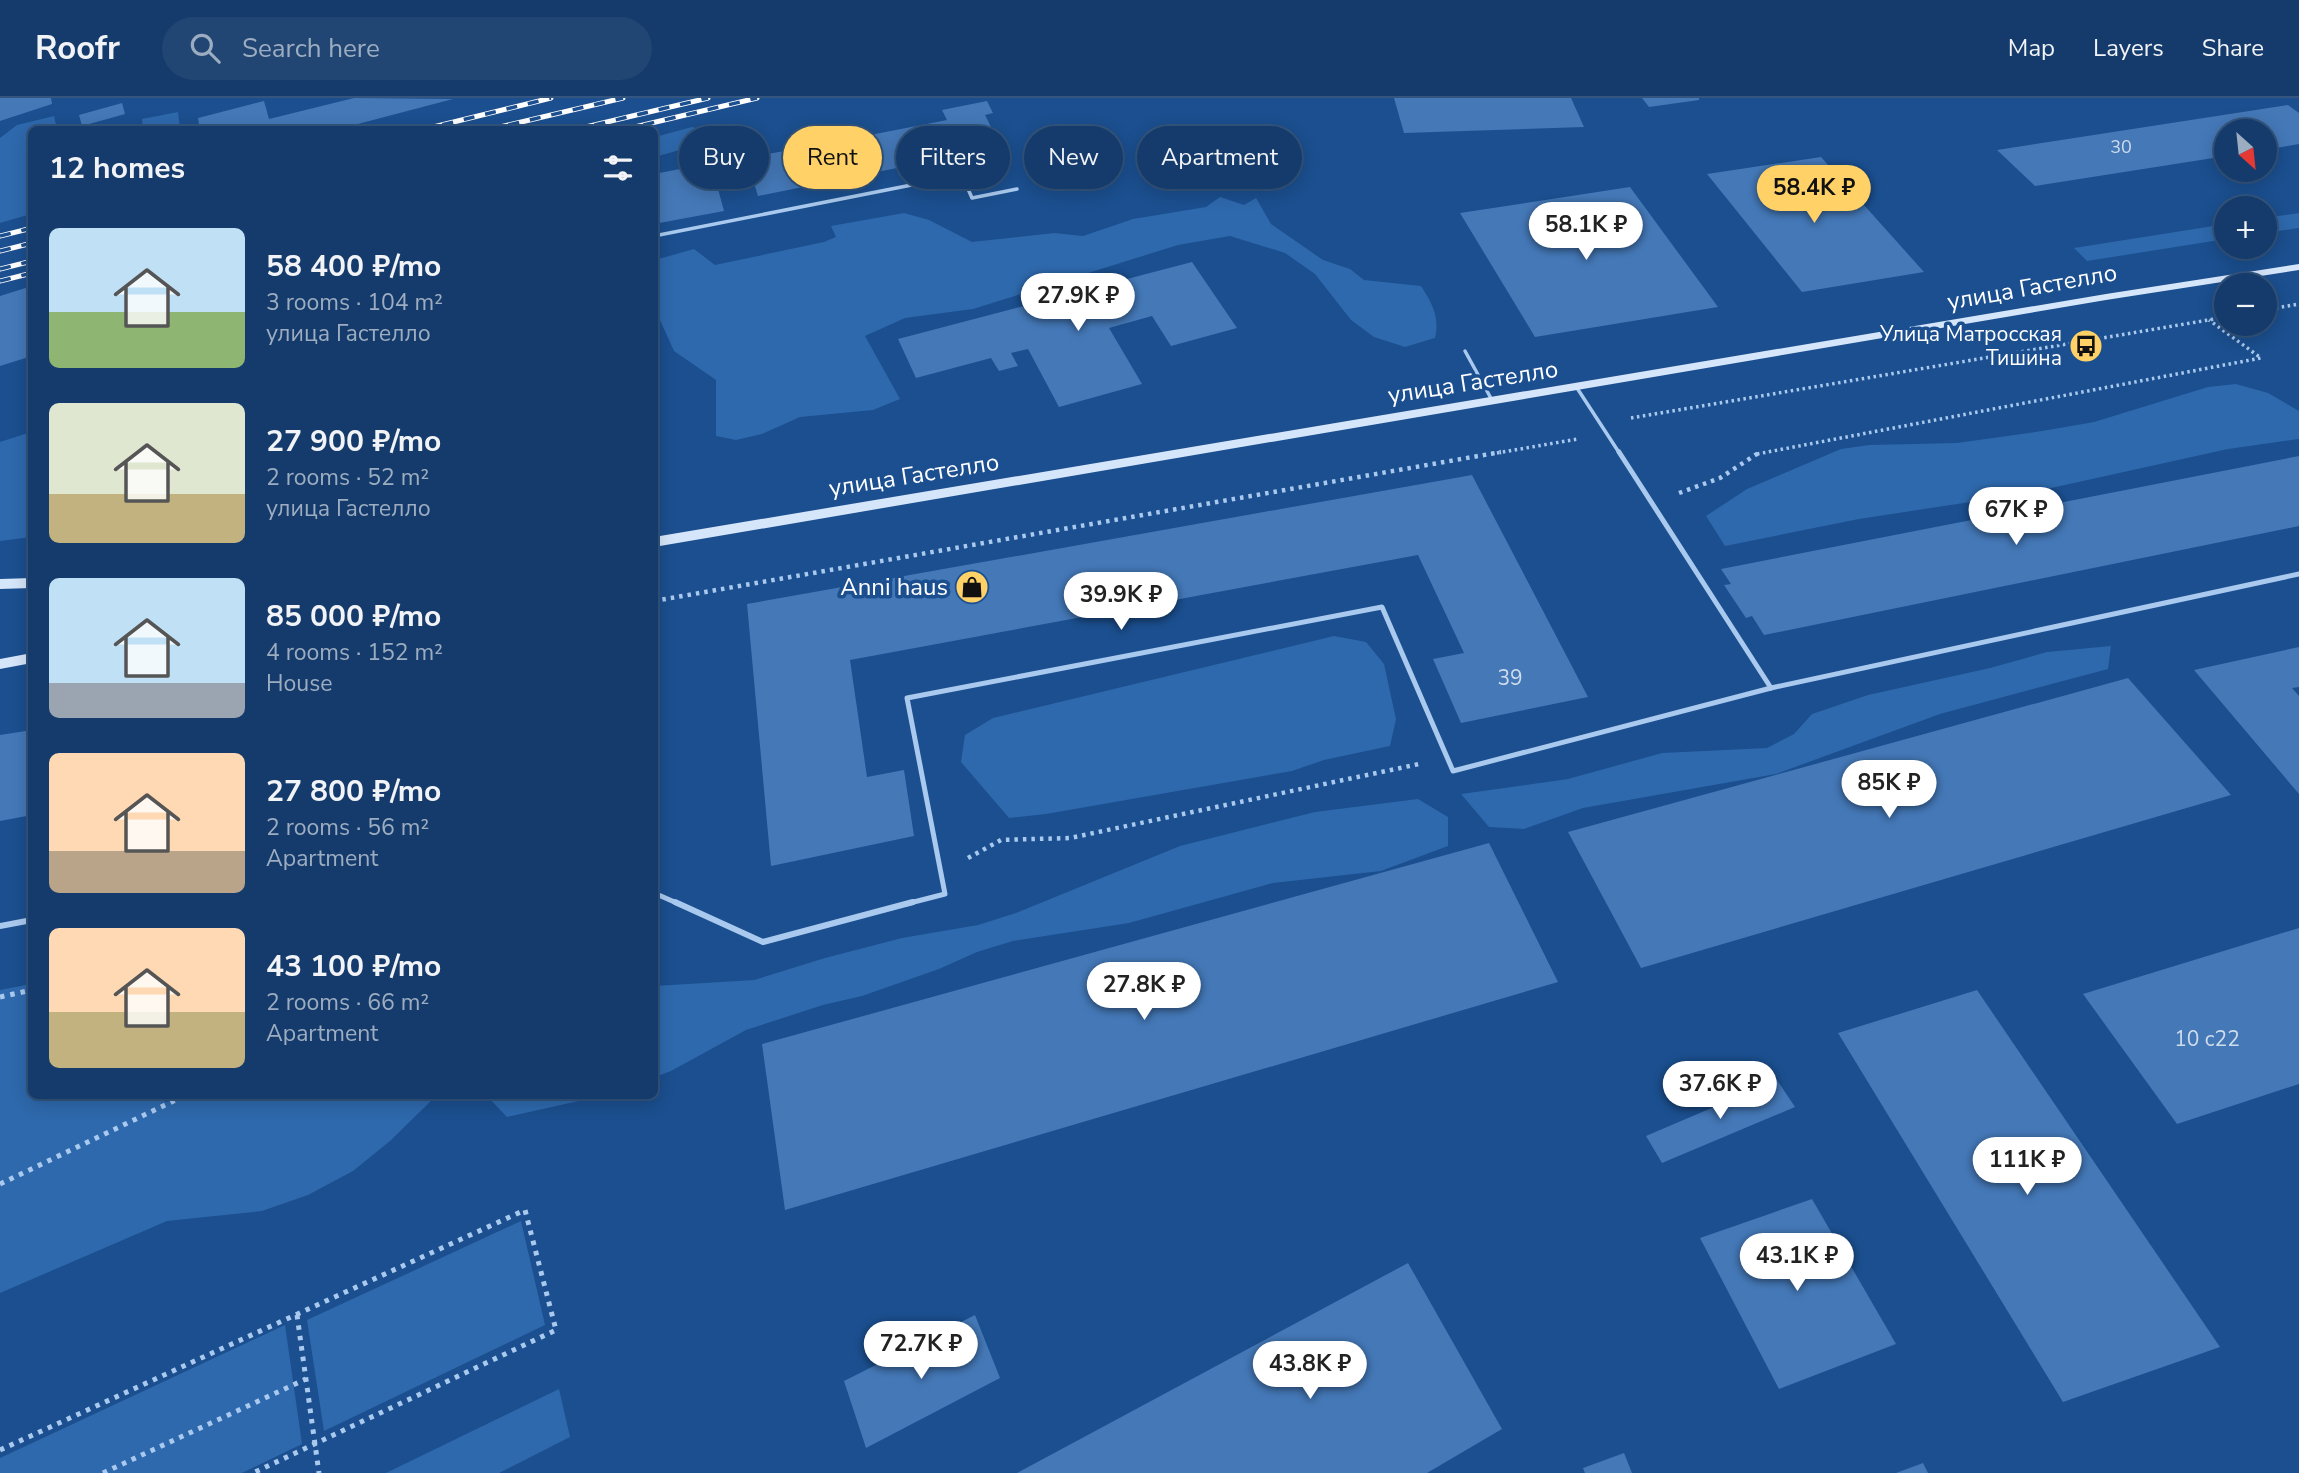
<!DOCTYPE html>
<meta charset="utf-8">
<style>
body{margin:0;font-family:"Nunito Sans",sans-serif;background:#214673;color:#f1f3f6;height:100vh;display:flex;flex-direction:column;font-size:26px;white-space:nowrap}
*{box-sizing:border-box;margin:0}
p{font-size:23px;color:#9dadc1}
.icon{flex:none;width:38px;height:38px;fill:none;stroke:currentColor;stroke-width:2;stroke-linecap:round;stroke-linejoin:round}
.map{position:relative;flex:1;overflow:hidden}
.details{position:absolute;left:28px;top:28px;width:630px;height:973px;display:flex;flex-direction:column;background:#143b6b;border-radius:10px;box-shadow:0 4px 18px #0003,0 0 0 2px #33557e}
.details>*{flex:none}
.banner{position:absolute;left:679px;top:28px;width:665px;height:63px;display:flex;gap:14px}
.needle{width:46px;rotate:153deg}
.buttons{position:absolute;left:2214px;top:21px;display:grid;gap:14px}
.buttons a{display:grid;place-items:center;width:63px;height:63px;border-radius:50%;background:#143b6b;box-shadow:0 4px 18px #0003,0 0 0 2px #33557e;font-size:35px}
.price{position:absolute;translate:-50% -60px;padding:0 16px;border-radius:24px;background:#fff;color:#222;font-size:23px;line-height:46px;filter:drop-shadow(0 2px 4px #0008)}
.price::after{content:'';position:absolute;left:50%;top:42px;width:21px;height:16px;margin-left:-10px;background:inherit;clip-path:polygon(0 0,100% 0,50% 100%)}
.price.on{background:#ffd166;color:#111}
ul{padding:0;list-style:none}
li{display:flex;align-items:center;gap:21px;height:175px;padding:0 21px}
li span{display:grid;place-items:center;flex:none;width:196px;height:140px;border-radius:10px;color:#555}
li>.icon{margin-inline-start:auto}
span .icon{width:84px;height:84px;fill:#fffc;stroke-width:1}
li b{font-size:30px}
h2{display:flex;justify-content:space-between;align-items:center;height:84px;padding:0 21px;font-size:30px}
.chip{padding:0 24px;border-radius:32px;background:#143b6b;box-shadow:0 4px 18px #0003,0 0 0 2px #33557e;font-size:24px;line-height:63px}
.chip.on{background:#ffd166;color:#111}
header{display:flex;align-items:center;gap:42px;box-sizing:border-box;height:98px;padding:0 35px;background:#143b6b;border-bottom:2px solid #33557e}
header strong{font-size:33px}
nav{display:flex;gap:38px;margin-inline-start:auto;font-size:24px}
.search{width:490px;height:63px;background:#214673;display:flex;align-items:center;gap:18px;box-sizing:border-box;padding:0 24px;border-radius:38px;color:#9dadc1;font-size:26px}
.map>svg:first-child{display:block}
.green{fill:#2e69ad}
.building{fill:#4478b7}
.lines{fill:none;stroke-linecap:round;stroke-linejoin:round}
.path-far2{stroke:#a9c9ee;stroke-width:3.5;stroke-dasharray:2.5 3.5;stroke-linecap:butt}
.path-far1{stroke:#a9c9ee;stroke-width:4.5;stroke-dasharray:3.5 5;stroke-linecap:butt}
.path{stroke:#a9c9ee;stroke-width:5;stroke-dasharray:4.5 6;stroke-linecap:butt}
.lane-far2{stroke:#a9c9ee;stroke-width:3.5}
.lane-far1{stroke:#a9c9ee;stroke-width:5}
.lane{stroke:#a9c9ee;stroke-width:6}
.secondary{fill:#d6e6fa;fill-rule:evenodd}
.rail-casing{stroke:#fff;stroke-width:5}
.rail{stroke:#1b4f8f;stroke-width:3.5;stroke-dasharray:11;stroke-linecap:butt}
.labels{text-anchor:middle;stroke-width:7;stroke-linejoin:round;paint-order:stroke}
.far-number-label{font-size:18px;fill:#d0dded}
.far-poi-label{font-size:21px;fill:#fff;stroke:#1b4f8f;text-anchor:end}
.number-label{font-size:21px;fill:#d0dded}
.street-label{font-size:24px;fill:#fff;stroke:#1b4f8f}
.poi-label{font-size:24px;fill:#fff;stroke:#1b4f8f;text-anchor:end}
</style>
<header>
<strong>Roofr</strong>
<div class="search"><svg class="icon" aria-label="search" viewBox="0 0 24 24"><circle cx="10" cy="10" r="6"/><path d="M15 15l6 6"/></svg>Search here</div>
<nav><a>Map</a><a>Layers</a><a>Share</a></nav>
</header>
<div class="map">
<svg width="2299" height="1375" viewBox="0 0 2299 1375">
<rect width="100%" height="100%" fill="#1b4f8f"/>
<g class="green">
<path d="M178 14 180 31H143L142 21Z"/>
<path d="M54 18 57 31 32 32 31 116 0 125V40L17 27Z"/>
<path d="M692 29 708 33 714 42 655 59V39Z"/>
<path d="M1220 99 1244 107 1256 100 1271 126 1323 162 1350 171 1364 182 1421 188C1432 205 1440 219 1435 240L1405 249 1374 239 1351 222 1315 176 1285 155 1230 138 1178 147 973 211 905 220 865 238 900 301 873 312 800 319 762 336 736 342 716 338V282L674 253 655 211V162L694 151 715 167 824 144 836 139 831 128 904 115 929 122 972 144 1054 135 1083 138 1133 121 1206 109Z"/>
<path d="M2299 115V130L2265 135V120Z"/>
<path d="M2226 126V141L2087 163 2074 150Z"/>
<path d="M2236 286 2268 295 2299 313V341L2228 351 2029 395 1859 421 1725 448 1706 418 1747 391 1841 351 1869 347 1957 345 2042 333 2094 324 2208 289Z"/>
<path d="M31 334V439L0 443V344Z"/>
<path d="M1334 538 1366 544 1384 566 1396 621 1390 648 1324 662 1292 673 1046 716 1009 720 961 664 965 637 993 620Z"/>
<path d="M2111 548 2108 571 1940 616 1776 676 1583 710 1524 731 1489 729 1461 696 1568 681 1662 655 1767 650 1794 636 1812 616 1868 597 1990 570 2047 554Z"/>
<path d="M1418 701 1448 719V748L1381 773 1273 785 1129 825 1013 843 977 854 939 871 862 898 823 907 746 932 671 973 655 979V888L754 882 825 860 902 840 978 827 1016 815 1180 748 1315 714Z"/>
<path d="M31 886 32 998H162L165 1004 207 998H436L390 1043 353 1073 308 1097 262 1113 167 1123 0 1195V892Z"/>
<path d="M487 998H601L507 1019Z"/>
<path d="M521 1123 545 1227 324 1333 307 1222Z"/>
<path d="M285 1227 302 1346 242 1375H0V1360Z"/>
<path d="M559 1291 570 1339 499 1375H386Z"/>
</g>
<g class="building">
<path d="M0 0H51L52 6 0 23Z"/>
<path d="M354 0 453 1 335 32H200L198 20 264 3 269 21Z"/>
<path d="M1394 0H1571L1584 29 1404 35Z"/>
<path d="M1642 0H1699V2L1649 9Z"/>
<path d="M987 3 993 15 985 17 1001 49 758 98 746 60 801 50 800 46 822 41 824 46 947 22 942 12Z"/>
<path d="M122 5 125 16 82 28 79 17Z"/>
<path d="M2288 7 2299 15V46L2264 52V33H2226V58L2035 88 1997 52Z"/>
<path d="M1821 59 1924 174 1802 194 1707 76Z"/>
<path d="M711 65 724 113 654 126V76Z"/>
<path d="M1630 89 1718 209 1535 239 1460 115Z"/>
<path d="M1192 164 1237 230 1171 248 1152 218 1109 230 1142 286 1059 309 1028 251 1011 255 1018 268 999 273 991 260 916 280 898 241Z"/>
<path d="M32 188V258L0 268V198Z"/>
<path d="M2299 358V428L1764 537 1752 518 1746 520 1724 487 1731 486 1721 471Z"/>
<path d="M1472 377 1588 599 1461 625 1433 561 1464 555 1418 457 850 562 867 679 904 672 914 738 771 768 747 506Z"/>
<path d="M2299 549V589L2292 590 2299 598V696L2194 572Z"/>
<path d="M2128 580 2231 697 1641 870 1568 734Z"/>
<path d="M32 632V717L0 723V637Z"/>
<path d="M1489 745 1558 884 785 1112 762 946Z"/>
<path d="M2299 830V986L2177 1026 2083 896Z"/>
<path d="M1977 892 2220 1249 2063 1304 1838 935Z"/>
<path d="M1777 982 1795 1009 1662 1065 1646 1038Z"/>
<path d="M1812 1101 1896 1246 1779 1291 1700 1140Z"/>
<path d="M1408 1165 1502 1331 1427 1375H1017Z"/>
<path d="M975 1217 1000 1280 866 1350 844 1283Z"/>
<path d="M1624 1355 1632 1375H1585L1583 1370Z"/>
<path d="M1923 1365 1928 1375H1896Z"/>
</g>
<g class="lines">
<g class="path-far2">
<path d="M2264 212 2299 206"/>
<path d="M1631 320 2226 219"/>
<path d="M1491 356 1578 341"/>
<path d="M1757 356 2261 260 2209 222"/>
</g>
<g class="path-far1">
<path d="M1679 395 1720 380 1760 354"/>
<path d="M654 503 1501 354"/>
<path d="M968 760 1001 742 1070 740 1419 666"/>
</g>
<g class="path">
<path d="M0 899 32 892"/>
<path d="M0 1086 184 998"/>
<path d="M297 1217 319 1375"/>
<path d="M0 1352 525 1112 556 1232 253 1375"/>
<path d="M103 1375 306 1281"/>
</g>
<g class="lane-far2">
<path d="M654 138 962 77 972 100 1017 91"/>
<path d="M1465 253 1493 304"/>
<path d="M1577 290 1620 356"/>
</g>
<g class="lane-far1">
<path d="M1619 354 1771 590"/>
<path d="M654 795 679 806"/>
<path d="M906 806 945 796 907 600 1382 509 1453 673 1771 590 2299 476"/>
</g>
<g class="lane">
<path d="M675 804 763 844 913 804"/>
<path d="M0 828 32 822"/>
</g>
<g class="secondary">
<path d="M2299 166V172L2106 202 654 449V439L2106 196Z"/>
<path d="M32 480V490L0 491V481Z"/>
<path d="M32 555V565L0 571V561Z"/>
</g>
<defs>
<g id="rail">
<path d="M421 32 551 0"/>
<path d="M487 32 623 0"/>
<path d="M573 32 708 0"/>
<path d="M622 32 757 0"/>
<path d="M0 138 32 130"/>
<path d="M0 153 32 145"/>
<path d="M0 171 32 163"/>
<path d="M0 183 32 175"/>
</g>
</defs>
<use href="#rail" class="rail-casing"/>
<use href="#rail" class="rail"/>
</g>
<defs>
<symbol id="bus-disc" viewBox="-11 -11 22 22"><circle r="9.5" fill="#ffd166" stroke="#1b4f8f"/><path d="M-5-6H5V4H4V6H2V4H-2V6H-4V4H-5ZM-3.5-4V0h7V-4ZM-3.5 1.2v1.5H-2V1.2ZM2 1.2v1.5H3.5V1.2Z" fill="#111"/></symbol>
<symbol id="shop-disc" viewBox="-11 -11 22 22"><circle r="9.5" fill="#ffd166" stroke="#1b4f8f"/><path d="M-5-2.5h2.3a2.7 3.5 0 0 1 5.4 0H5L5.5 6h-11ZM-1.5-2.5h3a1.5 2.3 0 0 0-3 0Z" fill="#111"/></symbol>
</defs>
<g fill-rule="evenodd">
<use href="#bus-disc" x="2067" y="229" width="38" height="38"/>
<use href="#shop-disc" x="953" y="470" width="38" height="38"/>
</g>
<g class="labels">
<g class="far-number-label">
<text x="2121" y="55">30</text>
</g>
<g class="far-poi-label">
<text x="2062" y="243">Улица Матросская<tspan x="2062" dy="24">Тишина</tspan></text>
</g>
<g class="number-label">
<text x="1510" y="587">39</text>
<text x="2207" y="948">10 c22</text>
</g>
<g class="street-label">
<text transform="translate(2032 189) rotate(-10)" y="8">улица Гастелло</text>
<text transform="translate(1473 284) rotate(-9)" y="8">улица Гастелло</text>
<text transform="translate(914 377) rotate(-9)" y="8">улица Гастелло</text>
</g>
<g class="poi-label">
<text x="948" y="497">Anni haus</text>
</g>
</g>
</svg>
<div class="buttons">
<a><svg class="needle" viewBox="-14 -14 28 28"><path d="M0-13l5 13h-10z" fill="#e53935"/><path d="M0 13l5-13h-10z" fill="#9dadc1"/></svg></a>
<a>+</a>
<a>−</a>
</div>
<b class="price on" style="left:1814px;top:127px">58.4K ₽</b>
<b class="price" style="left:1586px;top:164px">58.1K ₽</b>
<b class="price" style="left:1078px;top:235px">27.9K ₽</b>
<b class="price" style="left:2016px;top:449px">67K ₽</b>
<b class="price" style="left:1121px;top:534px">39.9K ₽</b>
<b class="price" style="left:1889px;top:722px">85K ₽</b>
<b class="price" style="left:1144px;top:924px">27.8K ₽</b>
<b class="price" style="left:1720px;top:1023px">37.6K ₽</b>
<b class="price" style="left:2027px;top:1099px">111K ₽</b>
<b class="price" style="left:1797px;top:1195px">43.1K ₽</b>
<b class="price" style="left:921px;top:1283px">72.7K ₽</b>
<b class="price" style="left:1310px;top:1303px">43.8K ₽</b>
<div class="banner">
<a class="chip">Buy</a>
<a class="chip on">Rent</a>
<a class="chip">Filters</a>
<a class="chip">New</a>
<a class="chip">Apartment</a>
</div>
<section class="details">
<h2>12 homes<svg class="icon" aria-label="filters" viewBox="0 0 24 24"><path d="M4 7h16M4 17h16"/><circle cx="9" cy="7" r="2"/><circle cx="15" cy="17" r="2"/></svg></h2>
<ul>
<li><span style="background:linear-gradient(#bfe0f5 60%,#8fb573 0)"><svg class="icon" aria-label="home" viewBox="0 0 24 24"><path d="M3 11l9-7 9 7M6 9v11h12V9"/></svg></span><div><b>58 400 ₽/mo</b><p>3 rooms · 104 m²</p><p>улица Гастелло</p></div></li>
<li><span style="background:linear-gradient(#dfe7d0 65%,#c2b280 0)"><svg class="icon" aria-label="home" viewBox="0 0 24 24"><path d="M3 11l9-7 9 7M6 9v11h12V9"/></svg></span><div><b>27 900 ₽/mo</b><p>2 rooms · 52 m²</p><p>улица Гастелло</p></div></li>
<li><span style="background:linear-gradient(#bfe0f5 75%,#9aa5b1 0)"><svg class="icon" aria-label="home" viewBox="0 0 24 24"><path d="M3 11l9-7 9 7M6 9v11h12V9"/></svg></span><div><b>85 000 ₽/mo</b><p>4 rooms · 152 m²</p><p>House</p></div></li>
<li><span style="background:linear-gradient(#ffd9b3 70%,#b9a48a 0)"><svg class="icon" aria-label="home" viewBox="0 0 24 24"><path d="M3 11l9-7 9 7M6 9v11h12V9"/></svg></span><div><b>27 800 ₽/mo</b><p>2 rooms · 56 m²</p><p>Apartment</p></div></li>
<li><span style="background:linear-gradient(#ffd9b3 60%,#c2b280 0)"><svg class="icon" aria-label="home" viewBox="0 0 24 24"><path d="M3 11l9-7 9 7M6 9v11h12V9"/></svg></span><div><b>43 100 ₽/mo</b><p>2 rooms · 66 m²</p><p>Apartment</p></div></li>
</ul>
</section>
</div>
